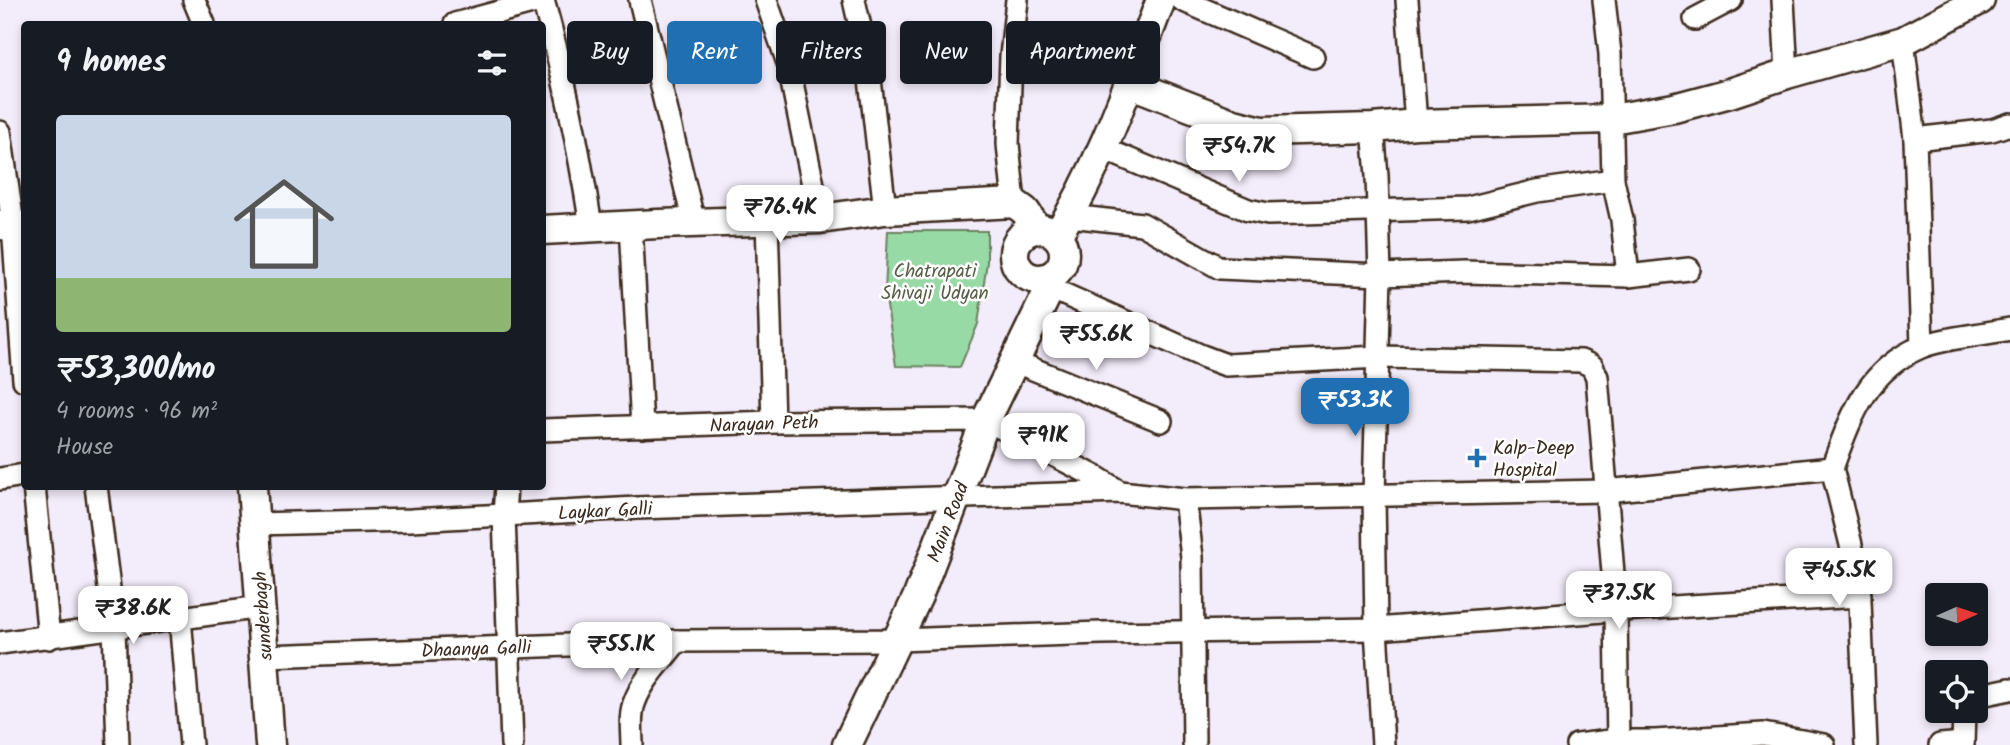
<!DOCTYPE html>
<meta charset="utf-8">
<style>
body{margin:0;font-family:Kalam,sans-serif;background:#242831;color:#f1f3f6;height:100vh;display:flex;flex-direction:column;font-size:26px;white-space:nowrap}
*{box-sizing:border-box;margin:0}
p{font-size:23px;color:#9ea1a6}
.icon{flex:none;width:38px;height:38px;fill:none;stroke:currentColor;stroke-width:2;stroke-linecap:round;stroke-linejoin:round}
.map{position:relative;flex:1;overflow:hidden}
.panel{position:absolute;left:21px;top:21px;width:525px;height:469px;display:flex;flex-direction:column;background:#171b24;border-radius:7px;box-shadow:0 4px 10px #0003}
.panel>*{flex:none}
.guide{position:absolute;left:567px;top:21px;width:665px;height:63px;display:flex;gap:14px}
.needle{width:46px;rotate:87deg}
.tools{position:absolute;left:1925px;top:583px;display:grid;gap:14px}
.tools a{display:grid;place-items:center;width:63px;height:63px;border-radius:7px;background:#171b24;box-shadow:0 4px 10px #0003;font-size:35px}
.price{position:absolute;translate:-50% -60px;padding:0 16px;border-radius:14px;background:#fff;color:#222;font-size:23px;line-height:46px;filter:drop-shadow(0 2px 4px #0008)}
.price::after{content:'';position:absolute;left:50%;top:42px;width:21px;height:16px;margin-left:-10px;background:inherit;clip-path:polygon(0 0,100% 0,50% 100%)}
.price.current{background:#1f6fb2;color:#fff}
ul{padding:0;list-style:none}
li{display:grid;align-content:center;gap:14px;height:371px;padding:0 35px}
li+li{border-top:2px solid #363941}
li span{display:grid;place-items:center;height:217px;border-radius:7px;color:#555}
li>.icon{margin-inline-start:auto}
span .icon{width:126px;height:126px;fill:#fffc;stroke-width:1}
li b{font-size:30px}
h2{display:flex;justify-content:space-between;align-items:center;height:84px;padding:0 35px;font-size:30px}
.tag{padding:0 24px;border-radius:7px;background:#171b24;box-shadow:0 4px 10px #0003;font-size:24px;line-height:63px}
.tag.current{background:#1f6fb2;color:#fff}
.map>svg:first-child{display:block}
.green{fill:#98daa5;stroke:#6a8262;stroke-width:2}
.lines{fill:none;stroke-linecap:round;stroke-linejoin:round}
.minor-casing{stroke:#3b2a1e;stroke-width:26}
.major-casing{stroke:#3b2a1e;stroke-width:33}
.minor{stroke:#fff;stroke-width:21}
.major{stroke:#fff;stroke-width:28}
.poi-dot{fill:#1f6fb2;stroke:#fff;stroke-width:2.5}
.labels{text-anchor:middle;stroke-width:5;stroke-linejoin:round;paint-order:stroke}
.park-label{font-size:19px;fill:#575f46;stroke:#fff}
.street-label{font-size:19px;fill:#3b2a1e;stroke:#fff}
.poi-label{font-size:19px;fill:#3b2a1e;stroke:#fff;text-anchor:start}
</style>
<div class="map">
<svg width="2010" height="745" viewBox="0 0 2010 745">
<rect width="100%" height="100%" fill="#f3ecfa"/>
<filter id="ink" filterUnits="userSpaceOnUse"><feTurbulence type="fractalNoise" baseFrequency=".0143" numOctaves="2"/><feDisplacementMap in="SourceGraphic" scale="14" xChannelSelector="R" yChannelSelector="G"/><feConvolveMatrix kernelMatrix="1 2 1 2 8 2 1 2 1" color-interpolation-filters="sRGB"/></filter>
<g filter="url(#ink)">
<path class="green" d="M888 231H987V262L978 324 960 367 896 366 885 292Z"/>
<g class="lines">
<defs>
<g id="minor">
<path d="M194 0 204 24"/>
<path d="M543 0C564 74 579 150 591 226"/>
<path d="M640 0 694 223"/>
<path d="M766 0 788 63 820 219"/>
<path d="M854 0 868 62 885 210"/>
<path d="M1182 0 1313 57"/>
<path d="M1407 0 1416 124"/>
<path d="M1783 0 1787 74"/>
<path d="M1695 19 1731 0"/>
<path d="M455 24 543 0"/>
<path d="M1903 41 1915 139 1922 346"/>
<path d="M1373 128 1377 176 1380 275 1374 495 1376 629 1383 745"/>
<path d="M0 132 13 225 24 380"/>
<path d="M1915 139 1992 130 2010 124"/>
<path d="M1102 148 1248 210 1268 214 1468 208 1537 191 1613 180"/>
<path d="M1014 203 1008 144 1011 56 1017 0"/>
<path d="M1070 216 1142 224 1220 268 1380 275 1464 272 1628 276 1622 220 1613 180 1610 54 1604 0"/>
<path d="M767 220 773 422"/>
<path d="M631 225 642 427"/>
<path d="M1628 276 1689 269"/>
<path d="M1050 288 1202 356 1226 365 1379 357 1581 361 1592 366 1597 377 1616 610 1618 745"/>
<path d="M1016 362 1161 421"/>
<path d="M542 430 773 422 986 420 1096 477 1120 492"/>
<path d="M1832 468 1859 577 1866 745"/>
<path d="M0 479 24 475"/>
<path d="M34 486 49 638"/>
<path d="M96 486 114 627 118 745"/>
<path d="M506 486 504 515 512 745"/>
<path d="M1185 499 1192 557 1194 745"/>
<path d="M255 524 411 520 637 508 1120 492 1185 499 1606 491 1832 468C1851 417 1866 370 1921 347 1942 338 1985 334 2010 329"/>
<path d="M180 618 191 745"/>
<path d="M0 643 261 607"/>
<path d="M266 656 677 641 897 640 1101 633 1376 629 1603 611 1860 596"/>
<path d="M1976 696 2010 689"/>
<path d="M632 745C632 731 629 714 635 701 643 679 663 660 677 641"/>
<path d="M1577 745 1610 741H1655L1763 734 1824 745"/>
<path d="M1940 745 1963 743"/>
<path d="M1963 745 1964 710"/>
</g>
<g id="major">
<path d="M1129 83 1234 124 1262 131 1373 128 1416 124 1612 119 1674 108 1730 93 1787 74 1903 41 1980 0"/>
<path d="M0 225 24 226"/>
<circle cx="1039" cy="254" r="25"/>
<path d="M542 230 658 224 820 219 885 210 1014 203 1025 211 1037 229"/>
<path d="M1057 236C1102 163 1130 80 1161 0"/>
<path d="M252 486 270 745"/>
<path d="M847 745 918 596 986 420 1050 288V277"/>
</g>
</defs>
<use href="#minor" class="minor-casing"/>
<use href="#major" class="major-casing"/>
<use href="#minor" class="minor"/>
<use href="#major" class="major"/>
</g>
</g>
<path class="poi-dot" d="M1473.5 447.5h7v7h7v7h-7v7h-7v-7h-7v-7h7z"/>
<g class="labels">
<g class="park-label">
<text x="935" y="277">Chatrapati<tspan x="935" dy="22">Shivaji Udyan</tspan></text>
</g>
<g class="street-label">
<text transform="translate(764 423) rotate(-2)" y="7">Narayan Peth</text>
<text transform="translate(605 510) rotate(-3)" y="7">Laykar Galli</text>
<text transform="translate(947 522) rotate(-69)" y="7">Main Road</text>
<text transform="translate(262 616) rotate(-94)" y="7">sunderbagh</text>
<text transform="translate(476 648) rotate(-2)" y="7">Dhaanya Galli</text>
</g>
<g class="poi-label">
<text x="1493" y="454">Kalp-Deep<tspan x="1493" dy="22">Hospital</tspan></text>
</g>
</g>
</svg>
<div class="tools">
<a><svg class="needle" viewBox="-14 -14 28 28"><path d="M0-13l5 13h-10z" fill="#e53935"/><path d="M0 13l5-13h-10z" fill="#9ea1a6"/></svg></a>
<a><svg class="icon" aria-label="locate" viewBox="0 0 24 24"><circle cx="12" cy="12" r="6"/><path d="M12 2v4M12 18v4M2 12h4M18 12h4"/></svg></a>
</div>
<b class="price" style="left:1239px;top:184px">₹54.7K</b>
<b class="price" style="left:780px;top:245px">₹76.4K</b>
<b class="price" style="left:1096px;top:372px">₹55.6K</b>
<b class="price current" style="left:1355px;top:438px">₹53.3K</b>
<b class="price" style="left:1043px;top:473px">₹91K</b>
<b class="price" style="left:1839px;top:608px">₹45.5K</b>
<b class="price" style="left:1619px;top:631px">₹37.5K</b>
<b class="price" style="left:133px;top:646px">₹38.6K</b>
<b class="price" style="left:621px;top:682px">₹55.1K</b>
<div class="guide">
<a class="tag">Buy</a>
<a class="tag current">Rent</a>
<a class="tag">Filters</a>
<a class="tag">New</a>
<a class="tag">Apartment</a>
</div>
<section class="panel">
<h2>9 homes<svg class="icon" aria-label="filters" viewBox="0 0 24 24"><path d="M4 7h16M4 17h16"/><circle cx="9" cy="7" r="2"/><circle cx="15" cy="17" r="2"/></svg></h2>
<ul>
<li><span style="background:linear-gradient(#c9d6e8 75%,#8fb573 0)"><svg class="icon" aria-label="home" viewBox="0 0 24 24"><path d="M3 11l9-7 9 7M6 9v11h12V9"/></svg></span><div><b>₹53,300/mo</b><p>4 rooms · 96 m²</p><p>House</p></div></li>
</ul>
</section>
</div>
